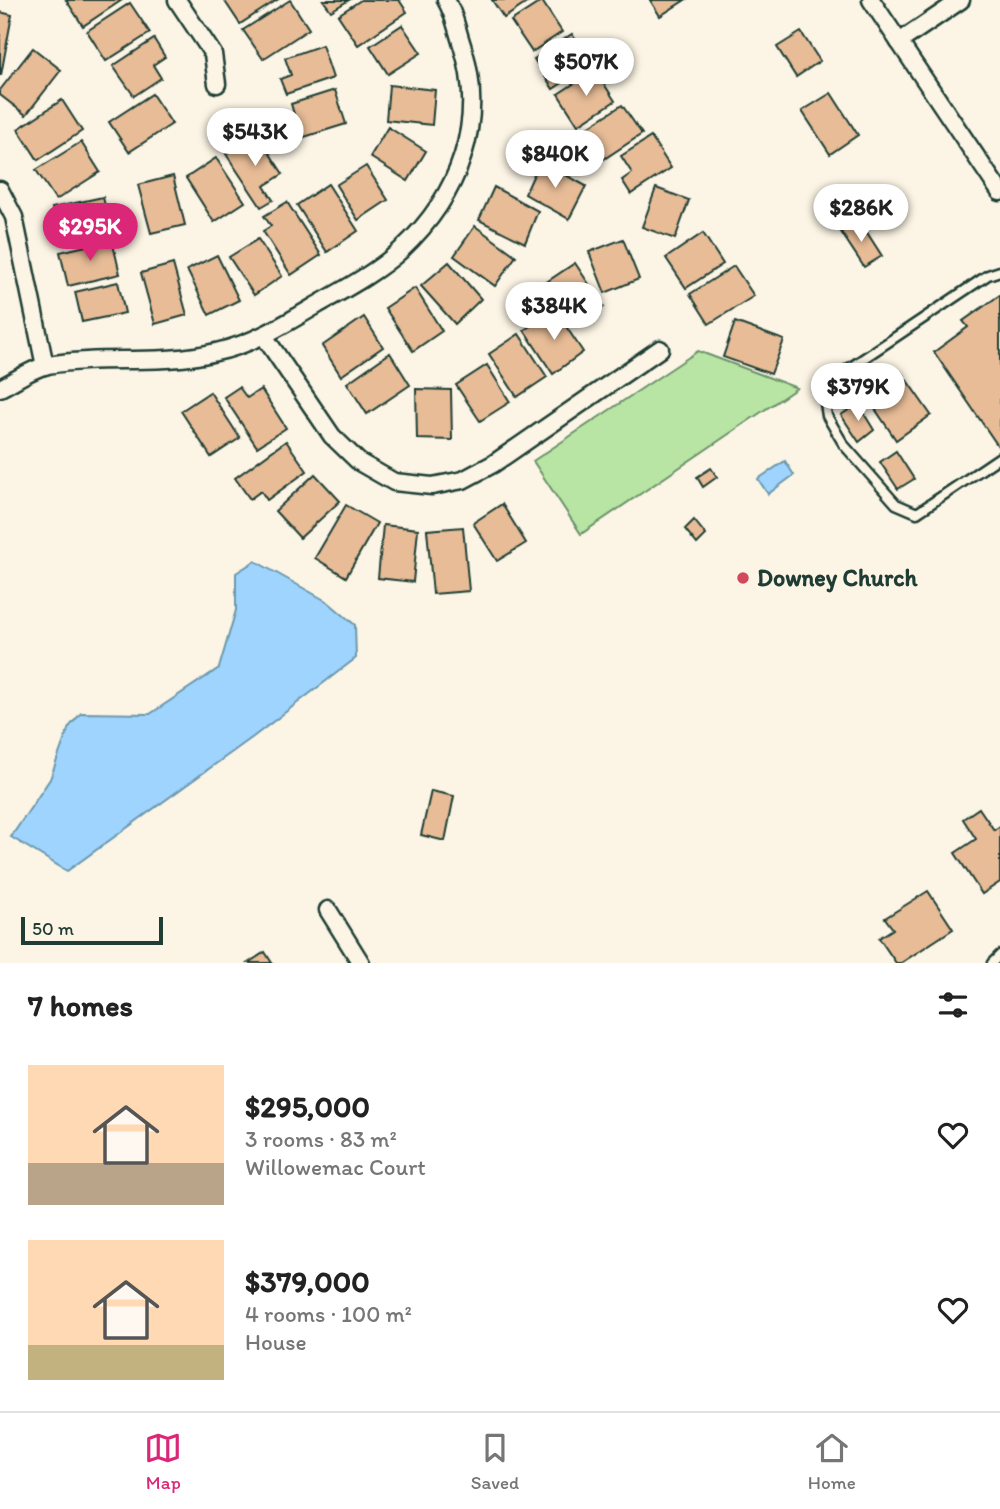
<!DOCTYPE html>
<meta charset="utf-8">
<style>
body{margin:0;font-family:Itim,sans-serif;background:#f2f2f2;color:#222;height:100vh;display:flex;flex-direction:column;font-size:26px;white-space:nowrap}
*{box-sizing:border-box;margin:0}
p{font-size:23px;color:#767676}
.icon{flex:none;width:38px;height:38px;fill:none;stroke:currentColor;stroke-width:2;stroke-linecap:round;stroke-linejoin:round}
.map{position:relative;height:963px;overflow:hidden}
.side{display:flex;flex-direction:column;background:#fff;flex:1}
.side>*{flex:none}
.scale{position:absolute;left:21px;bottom:18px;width:142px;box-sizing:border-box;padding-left:7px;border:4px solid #1f3d34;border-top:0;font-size:19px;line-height:24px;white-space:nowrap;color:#1f3d34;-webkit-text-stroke:5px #fcf5e5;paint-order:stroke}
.price{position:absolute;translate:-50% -60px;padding:0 16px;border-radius:24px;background:#fff;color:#222;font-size:23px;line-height:46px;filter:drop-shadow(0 2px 4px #0008)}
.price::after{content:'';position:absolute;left:50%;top:42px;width:21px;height:16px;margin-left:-10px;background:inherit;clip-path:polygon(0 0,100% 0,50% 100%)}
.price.selected{background:#db2777;color:#fff}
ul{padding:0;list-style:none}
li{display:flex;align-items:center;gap:21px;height:175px;padding:0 28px}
li span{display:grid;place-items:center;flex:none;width:196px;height:140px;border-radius:0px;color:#555}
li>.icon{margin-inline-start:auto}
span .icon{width:84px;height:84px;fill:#fffc;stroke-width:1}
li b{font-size:30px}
h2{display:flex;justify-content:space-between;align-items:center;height:84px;padding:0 28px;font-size:30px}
.tabs{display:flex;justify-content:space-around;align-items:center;height:98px;border-top:2px solid #e0e0e0;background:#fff;font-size:19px;color:#767676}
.tabs a{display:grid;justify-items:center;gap:4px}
.tabs .selected{color:#db2777}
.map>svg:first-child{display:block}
.green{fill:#b8e5a3;stroke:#6c916c;stroke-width:2}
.water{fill:#9fd4fe;stroke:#6c98ad;stroke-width:2}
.building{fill:#e7bc97;stroke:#1f3d34;stroke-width:2}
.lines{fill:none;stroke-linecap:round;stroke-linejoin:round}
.lane-casing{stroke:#1f3d34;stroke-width:13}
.street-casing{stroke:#1f3d34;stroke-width:21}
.lane{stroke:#fcf5e5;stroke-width:8}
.street{stroke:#fcf5e5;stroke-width:16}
.poi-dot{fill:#d1495b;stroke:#fcf5e5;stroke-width:2.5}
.labels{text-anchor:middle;stroke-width:7;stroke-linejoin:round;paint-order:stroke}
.poi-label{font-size:24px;font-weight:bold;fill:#1f3d34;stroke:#fcf5e5;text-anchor:start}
</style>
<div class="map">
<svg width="1000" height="963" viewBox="0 0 1000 963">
<rect width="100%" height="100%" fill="#fcf5e5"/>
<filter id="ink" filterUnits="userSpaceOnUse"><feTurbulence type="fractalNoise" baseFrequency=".0143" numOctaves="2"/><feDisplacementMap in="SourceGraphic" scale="14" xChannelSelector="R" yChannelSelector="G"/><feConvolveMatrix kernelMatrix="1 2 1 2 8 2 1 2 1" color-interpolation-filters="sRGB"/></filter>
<g filter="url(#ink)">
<path class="green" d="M698 351 797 388 581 534 533 461Z"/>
<g class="water">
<path d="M785 461 794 475 768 494 758 479Z"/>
<path d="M255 561 328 602 355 625 356 658 253 737 67 871 11 837 50 779 69 727 81 713 150 714 219 668 236 610V573Z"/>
</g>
<g class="building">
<path d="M66 0H122L83 26Z"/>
<path d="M224 0H277L240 24Z"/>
<path d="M290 0 309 29 263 59 243 30Z"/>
<path d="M323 0H349L331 11Z"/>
<path d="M361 0H399L407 12 358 45 338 15Z"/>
<path d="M492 0H531L504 18Z"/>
<path d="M650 0H685L660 16Z"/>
<path d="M542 1 562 32 532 52 511 21Z"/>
<path d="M130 3 150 33 106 61 87 31Z"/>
<path d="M0 12 12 15 1 75H0Z"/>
<path d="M402 25 421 53 388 74 370 46Z"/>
<path d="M801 32 820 61 796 77 777 47Z"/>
<path d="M572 34 591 64 553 89 534 59Z"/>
<path d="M154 39 165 57 153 65 161 78 134 96 113 66Z"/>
<path d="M322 45 333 78 286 94 280 79 291 75 285 58Z"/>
<path d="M33 48 61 70 26 115 0 95V90Z"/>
<path d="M595 70 615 101 578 125 558 94Z"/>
<path d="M389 85 435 90 432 125 386 120Z"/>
<path d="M335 90 346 124 301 138 291 104Z"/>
<path d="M831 93 858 135 830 154 802 111Z"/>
<path d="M152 94 172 124 129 152 109 122Z"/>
<path d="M62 100 82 131 38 160 18 129Z"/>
<path d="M622 105 642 134 604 159 585 129Z"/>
<path d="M388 127 426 151 408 181 370 157Z"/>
<path d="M257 134 283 174 264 186 273 200 261 207 226 154Z"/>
<path d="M651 137 671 168 631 194 622 180 632 173 621 156Z"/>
<path d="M81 142 100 172 56 200 36 170Z"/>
<path d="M216 158 245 202 214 222 186 178Z"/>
<path d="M540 161 586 186 569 219 525 194Z"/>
<path d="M366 166 388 200 358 220 336 185Z"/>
<path d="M173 176 185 225 151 233 138 185Z"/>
<path d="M328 184 358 231 327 252 297 205Z"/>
<path d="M494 187 538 211 525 243 479 220Z"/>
<path d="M656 188 689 200 675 239 642 227Z"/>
<path d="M103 197 111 232 61 243 52 208Z"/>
<path d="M287 202 321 255 291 275 263 231 271 226 264 216Z"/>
<path d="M859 220 882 256 864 267 841 232Z"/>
<path d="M475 226 516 256 495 286 454 256Z"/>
<path d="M703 233 723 264 686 288 666 258Z"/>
<path d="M258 239 282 276 254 295 229 257Z"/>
<path d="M623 239 639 279 605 293 589 252Z"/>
<path d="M112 240 120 274 68 286 60 252Z"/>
<path d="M217 255 239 300 209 315 187 270Z"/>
<path d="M449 262 481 299 455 324 421 286Z"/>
<path d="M575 263 604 307 575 326 545 283Z"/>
<path d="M173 264 187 315 155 324 141 273Z"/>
<path d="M734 266 754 296 709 324 690 294Z"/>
<path d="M118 282 125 313 82 322 75 292Z"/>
<path d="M415 288 442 331 413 351 385 308Z"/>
<path d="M1000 295V449L934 352 968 327 963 321Z"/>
<path d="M555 310 583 352 553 374 524 330Z"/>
<path d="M364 317 383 347 341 376 322 346Z"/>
<path d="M735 322 784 340 771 374 723 357Z"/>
<path d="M519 334 547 377 517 397 489 354Z"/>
<path d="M390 353 410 385 367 414 347 383Z"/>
<path d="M487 365 510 402 480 421 456 385Z"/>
<path d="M901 372 931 415 896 440 867 397Z"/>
<path d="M239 387 247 398 261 389 286 428 257 447 224 397Z"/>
<path d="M416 389 451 390 452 440 417 439Z"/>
<path d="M210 392 240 438 211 457 181 411Z"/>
<path d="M858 404 874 430 859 442 841 415Z"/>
<path d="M286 441 307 471 267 500 261 491 250 499 235 478Z"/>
<path d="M896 451 914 479 898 489 880 462Z"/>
<path d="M711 468 717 477 703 487 697 477Z"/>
<path d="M315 474 340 501 300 538 275 511Z"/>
<path d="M502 504 526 543 497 561 473 523Z"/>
<path d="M346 505 377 523 346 577 315 558Z"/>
<path d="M694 520 706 535 697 544 685 529Z"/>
<path d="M383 525 418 529 413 582 378 578Z"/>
<path d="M463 527 469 591 433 594 427 530Z"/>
<path d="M431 791 454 796 445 841 421 835Z"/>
<path d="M979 808 994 830 1000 826V882L982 894 955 853 976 839 963 819Z"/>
<path d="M928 891 953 929 901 963H896L879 938 893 929 885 918Z"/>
<path d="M265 952 272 963H248Z"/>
</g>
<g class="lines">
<defs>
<g id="lane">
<path d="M1000 271 988 275 833 379 824 397 827 416 844 445 896 504 917 513 1000 457"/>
<path d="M992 963 1000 955"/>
</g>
<g id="street">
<path d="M177 0 213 54 217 84"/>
<path d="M871 0 1000 192"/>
<path d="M899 42 961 0"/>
<path d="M0 190 14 217 45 366"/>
<path d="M264 336 332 436 359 462 394 482 432 486 463 480 493 464 660 349"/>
<path d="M0 388C15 381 32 368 48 365 104 355 161 366 216 352 253 344 285 324 317 305 345 289 377 272 401 250 459 196 487 122 462 45 457 30 454 13 446 0"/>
<path d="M328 910 361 963"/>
</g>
</defs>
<use href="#lane" class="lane-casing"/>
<use href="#street" class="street-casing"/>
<use href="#lane" class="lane"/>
<use href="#street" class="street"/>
</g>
</g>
<circle class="poi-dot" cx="743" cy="578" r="7"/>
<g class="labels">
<g class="poi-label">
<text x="757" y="586">Downey Church</text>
</g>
</g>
</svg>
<div class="scale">50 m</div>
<b class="price" style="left:586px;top:98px">$507K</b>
<b class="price" style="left:255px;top:168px">$543K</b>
<b class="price" style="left:555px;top:190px">$840K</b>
<b class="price" style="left:861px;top:244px">$286K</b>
<b class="price selected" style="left:90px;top:263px">$295K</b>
<b class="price" style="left:554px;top:342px">$384K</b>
<b class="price" style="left:858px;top:423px">$379K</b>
</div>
<section class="side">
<h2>7 homes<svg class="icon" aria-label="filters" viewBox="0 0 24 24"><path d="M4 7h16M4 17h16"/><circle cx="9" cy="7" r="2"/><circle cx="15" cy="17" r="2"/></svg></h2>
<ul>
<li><span style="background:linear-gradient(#ffd9b3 70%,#b9a48a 0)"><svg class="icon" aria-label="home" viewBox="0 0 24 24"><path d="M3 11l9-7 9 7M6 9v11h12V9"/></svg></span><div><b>$295,000</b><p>3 rooms · 83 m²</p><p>Willowemac Court</p></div><svg class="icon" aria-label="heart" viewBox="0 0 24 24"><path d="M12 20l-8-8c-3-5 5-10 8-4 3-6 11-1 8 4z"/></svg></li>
<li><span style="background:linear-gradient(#ffd9b3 75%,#c2b280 0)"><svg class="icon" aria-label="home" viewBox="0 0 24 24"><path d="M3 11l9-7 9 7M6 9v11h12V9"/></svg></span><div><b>$379,000</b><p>4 rooms · 100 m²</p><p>House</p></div><svg class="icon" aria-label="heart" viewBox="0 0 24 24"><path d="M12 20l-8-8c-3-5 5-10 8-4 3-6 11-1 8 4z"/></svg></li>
</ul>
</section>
<nav class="tabs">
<a class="selected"><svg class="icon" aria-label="map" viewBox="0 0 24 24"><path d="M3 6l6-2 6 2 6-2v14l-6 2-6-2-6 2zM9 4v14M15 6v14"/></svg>Map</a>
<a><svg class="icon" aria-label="saved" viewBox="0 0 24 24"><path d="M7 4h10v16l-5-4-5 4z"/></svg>Saved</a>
<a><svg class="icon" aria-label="home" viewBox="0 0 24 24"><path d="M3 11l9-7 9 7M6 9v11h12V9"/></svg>Home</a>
</nav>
